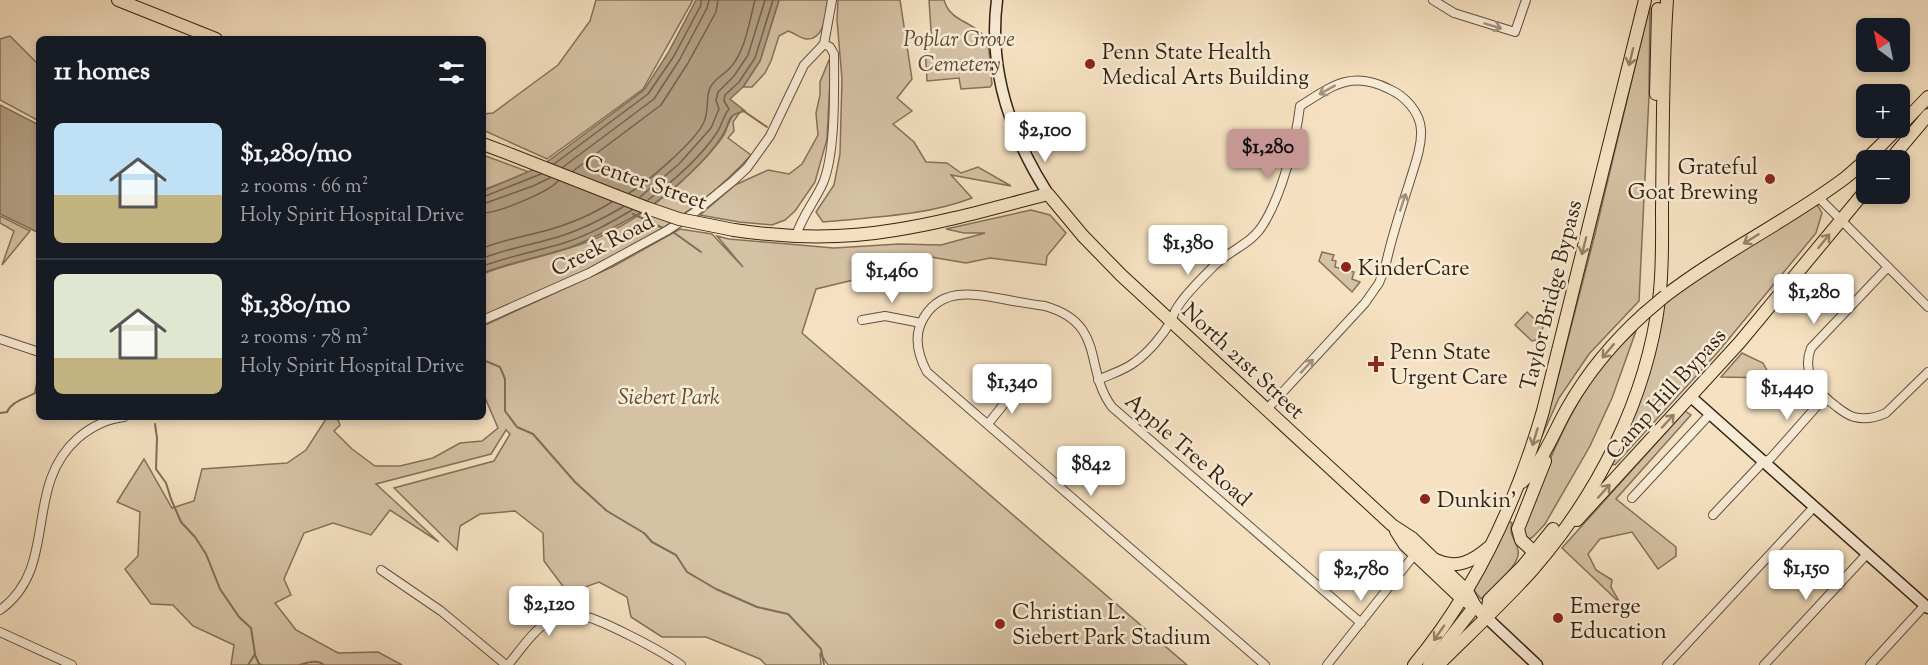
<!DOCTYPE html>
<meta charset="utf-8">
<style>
body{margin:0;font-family:"Sorts Mill Goudy",serif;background:#242831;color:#f1f3f6;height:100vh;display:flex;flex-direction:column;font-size:22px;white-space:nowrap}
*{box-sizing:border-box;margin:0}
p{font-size:20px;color:#9ea1a6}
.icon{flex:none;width:33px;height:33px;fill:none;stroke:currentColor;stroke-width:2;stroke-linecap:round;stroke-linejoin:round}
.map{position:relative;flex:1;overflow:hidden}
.sheet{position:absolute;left:36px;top:36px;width:450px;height:384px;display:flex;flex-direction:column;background:#171b24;border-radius:9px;box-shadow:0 3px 9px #0003}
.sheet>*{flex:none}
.needle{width:39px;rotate:327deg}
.buttons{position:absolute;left:1856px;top:18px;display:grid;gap:12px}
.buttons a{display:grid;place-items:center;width:54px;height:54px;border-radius:9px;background:#171b24;box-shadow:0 3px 9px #0003;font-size:30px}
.price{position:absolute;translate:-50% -51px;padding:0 14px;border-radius:6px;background:#fff;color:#222;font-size:20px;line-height:39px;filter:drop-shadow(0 2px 3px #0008)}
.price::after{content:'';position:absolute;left:50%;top:36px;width:18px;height:14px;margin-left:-9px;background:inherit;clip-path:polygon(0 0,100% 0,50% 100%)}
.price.selected{background:#c59692;color:#111}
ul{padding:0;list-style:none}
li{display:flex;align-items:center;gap:18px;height:150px;padding:0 18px}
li+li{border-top:2px solid #363941}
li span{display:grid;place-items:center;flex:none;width:168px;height:120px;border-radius:9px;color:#555}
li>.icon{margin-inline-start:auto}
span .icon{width:72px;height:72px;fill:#fffc;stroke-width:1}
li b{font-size:26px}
h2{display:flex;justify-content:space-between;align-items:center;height:72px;padding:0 18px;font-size:26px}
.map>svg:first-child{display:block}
.green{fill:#d5c1a4;stroke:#84715a;stroke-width:1.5}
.water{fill:#b4a086;stroke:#816d57;stroke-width:1.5}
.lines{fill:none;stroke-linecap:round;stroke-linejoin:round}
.shore{stroke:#74604c;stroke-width:1.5}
.stream{stroke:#816d57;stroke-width:2}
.street-casing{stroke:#64513d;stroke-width:10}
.secondary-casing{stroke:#342111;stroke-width:13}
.primary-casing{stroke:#342111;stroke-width:14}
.street{stroke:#f9ecd7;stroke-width:8}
.secondary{stroke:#f9ecd7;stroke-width:10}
.primary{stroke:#f6e2c2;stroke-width:12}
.primary-bridge-casing{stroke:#342111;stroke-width:14;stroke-linecap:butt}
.primary-bridge{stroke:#f6e2c2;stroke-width:12}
.oneway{stroke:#a0917e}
.oneway2{stroke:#95826a}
.poi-dot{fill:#8f2418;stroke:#f9ecd7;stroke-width:2}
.labels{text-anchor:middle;stroke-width:5;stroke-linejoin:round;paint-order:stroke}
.park-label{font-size:22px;font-style:italic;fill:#5c4936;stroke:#f9ecd7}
.poi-label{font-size:22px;fill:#342111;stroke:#f9ecd7;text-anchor:start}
.street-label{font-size:22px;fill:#342111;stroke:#f9ecd7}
</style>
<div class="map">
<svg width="1928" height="665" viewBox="0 0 1928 665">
<rect width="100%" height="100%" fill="#f6e2c2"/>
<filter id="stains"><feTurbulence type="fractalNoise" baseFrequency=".00333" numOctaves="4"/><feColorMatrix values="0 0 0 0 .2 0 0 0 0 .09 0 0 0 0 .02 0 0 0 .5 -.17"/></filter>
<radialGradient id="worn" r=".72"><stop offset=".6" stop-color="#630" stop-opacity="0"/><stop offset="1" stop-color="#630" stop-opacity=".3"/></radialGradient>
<g class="green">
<path d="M596 0H693L643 89 547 159 483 130V114L493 113 558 65 590 21Z"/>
<path d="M779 0H829C827 12 824 41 806 39 800 38 794 33 788 31L779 36 771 61 765 73 752 87H743L760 61Z"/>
<path d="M838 0H900L912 79 897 98 912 111 893 124 914 142 926 162 947 163 961 173 978 167 1011 186 951 175 972 198C925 216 873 217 823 222L816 212 834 185 840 154 842 79 837 20Z"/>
<path d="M929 0H944C950 22 973 21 985 37 991 45 990 72 992 84L990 87 961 89 959 78 927 81 925 46 932 45Z"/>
<path d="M1650 4 1649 96 1639 301 1589 354 1559 398 1542 436 1539 434 1553 397 1595 234Z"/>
<path d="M10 36 39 65V121L0 100V39Z"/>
<path d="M829 60H831L827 139 815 182 795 211 785 220 772 225 739 222 700 215 735 185 768 170 789 174 802 164 818 135 816 113 820 95V82Z"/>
<path d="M740 112 733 122 734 131 728 138 751 155C681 234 577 274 483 317V274C520 259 561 254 597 238 640 219 677 189 708 155 713 149 721 141 725 133 728 125 729 120 735 113Z"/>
<path d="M483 155 529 172 483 190Z"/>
<path d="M1814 205 1818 206 1822 213 1816 233 1718 352 1615 465 1611 464 1663 305 1703 275Z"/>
<path d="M1031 210 1050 215 1066 233 1047 256 1046 265 990 258 966 263 931 257 866 277 816 289 802 333 1187 665H828L820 653 821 665H766L760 659 706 637H662L631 617 627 597 599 582 568 593 544 561 543 533 515 511 480 514 460 526 457 550 394 488 494 461 510 434 506 430 491 454 376 484 439 542 390 510 371 535 333 523 304 533 284 579 291 595 275 603 296 630 338 653 378 652 402 665H231L234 645 193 626 173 605 151 604 125 569 138 556 140 512 117 502 144 459 172 508 194 501 202 469 287 463 306 450 326 419 337 417 340 425 334 431 352 449 375 466H400L433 458 460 443 482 441 498 428 483 393V326L614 266 680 229 712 234 743 267 717 236 729 239 834 248 899 244 941 245 985 233H964L946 229Z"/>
<path d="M0 216 30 231 2 265 14 231 0 223Z"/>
<path d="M1322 252 1334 255 1332 260 1336 261 1335 267 1354 272 1352 279 1360 282 1352 292 1319 261Z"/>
<path d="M1527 312 1543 327 1540 339 1532 341 1515 325Z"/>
<path d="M1636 331 1612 398 1590 446 1545 524 1533 537 1529 539 1524 534V525C1551 456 1577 381 1636 331Z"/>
<path d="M1742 353 1763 363 1771 378 1721 377Z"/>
<path d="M1685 411 1691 415 1616 499 1676 547V556L1658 569 1632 532 1600 539 1588 554 1596 570 1612 580 1611 587 1620 603 1562 548Z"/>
<path d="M1508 521 1512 523C1508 535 1516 539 1518 550 1522 564 1491 589 1481 599L1472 588Z"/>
</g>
<g class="water">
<path d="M696 0H779L760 61 743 87 730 99 745 111C724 116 732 121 722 136 706 162 673 190 648 208L540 167 644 90 668 53Z"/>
<path d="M0 105 39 125V233L0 214Z"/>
<path d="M537 168 647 209C621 224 596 238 568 248 540 257 511 262 483 273V191Z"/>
</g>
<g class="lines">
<g class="shore">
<path d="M554 164 648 94 674 56 701 5V0"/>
<path d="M563 167 654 99 680 59 707 8 709 0"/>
<path d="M573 171 661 105 688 63 716 12 718 0"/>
<path d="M629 193C648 182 694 142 703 124 710 111 705 99 710 88 714 79 723 75 729 69 746 51 749 22 755 0"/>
<path d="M483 197 541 174"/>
<path d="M640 197 679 164 711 128 719 109 716 100 718 92 734 76 748 55 765 0"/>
<path d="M648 200C672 182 699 159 716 134 722 126 722 118 729 109L724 101 725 95 739 82 755 58 773 0"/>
<path d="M483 204 533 186 550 178"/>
<path d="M483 213C498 213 549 192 558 181"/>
<path d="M483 248C508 238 535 235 561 226 579 220 596 212 612 202"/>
<path d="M483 258C509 248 537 244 564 235 585 228 604 218 623 207"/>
<path d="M483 266C510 256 537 251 564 243 589 235 610 223 632 210"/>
</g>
<g class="stream">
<path d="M742 110 767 127"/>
<path d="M633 214 663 228"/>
<path d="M673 232 701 252"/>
<path d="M483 360 500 367 505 379V411L517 427 533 434 575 482 607 511 644 533 652 542 676 555 687 572 699 579 716 589 757 607 788 614 821 649 824 665"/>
<path d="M0 413 7 412C12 401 25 399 35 393L39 372"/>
<path d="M155 424 157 438 156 469 166 483 171 499 181 522 195 537 206 554 220 589 239 617 251 628 255 654 248 665"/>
<path d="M255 655 259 664 262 665"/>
<path d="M299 665C307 663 317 659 324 665"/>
</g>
<defs>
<g id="street">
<path d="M1433 0 1454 13 1515 32 1526 0"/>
<path d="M1818 197 1928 307"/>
<path d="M796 236C802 216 815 201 823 183 836 152 834 88 834 54L830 47 824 44"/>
<path d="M1888 267 1811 348C1801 373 1818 393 1837 407 1842 411 1847 415 1854 417 1865 420 1875 418 1886 413L1928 372"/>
<path d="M483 320 589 273 668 230 695 212 733 181 747 168 770 136 804 65 824 44 832 0"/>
<path d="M862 320 885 316 921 323"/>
<path d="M0 339 39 352"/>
<path d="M1098 380C1111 374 1125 370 1135 362 1149 352 1163 335 1171 321 1173 317 1174 312 1177 308 1185 294 1204 276 1216 264 1232 249 1253 243 1264 223 1282 194 1296 140 1300 106 1332 86 1351 70 1389 89 1405 96 1420 112 1421 130 1422 147 1414 167 1409 184 1400 212 1391 239 1385 268L1379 283 1365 303 1267 409"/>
<path d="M988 424 1015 390"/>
<path d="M1632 498 1710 414"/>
<path d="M1713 515 1763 462 1770 459 1824 398"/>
<path d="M381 570 441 611 506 665"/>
<path d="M0 610C60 567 22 487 78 438 91 427 107 419 124 417"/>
<path d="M0 632 72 665"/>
<path d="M508 665C521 649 535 628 553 618 560 615 569 613 576 614 598 617 662 651 681 665"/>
<path d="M1265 665 927 372C919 357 914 339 921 323 938 287 971 293 1003 299 1017 302 1031 304 1045 306 1107 324 1083 368 1112 407L1361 623"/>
<path d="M1327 665 1415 554"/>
<path d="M1667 665 1814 507"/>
<path d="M1764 665 1867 554"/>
<path d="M1870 665 1925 605"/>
</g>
<g id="secondary">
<path d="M997 0C988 70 1011 136 1048 194"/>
<path d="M1691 397 1928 608"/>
<path d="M1487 618 1537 665"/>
</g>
<g id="primary">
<path d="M118 0 216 39"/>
<path d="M1656 94 1658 9"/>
<path d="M1899 127 1928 97"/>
<path d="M483 144 512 155"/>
<path d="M1890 160 1928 115"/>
<path d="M734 230C787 238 842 239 895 230 947 222 997 207 1048 194L1083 236 1121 275 1392 525 1412 538 1467 591 1475 606 1487 618"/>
<path d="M1665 296C1722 252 1788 221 1845 178 1864 163 1881 145 1898 128"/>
<path d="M1522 482C1544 461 1553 433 1568 407 1588 372 1615 340 1645 313"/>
<path d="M1577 520 1740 342 1866 190"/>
<path d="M1396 531 1405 545 1462 599 1469 603"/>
<path d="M1535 553 1521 540 1518 529 1545 461"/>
<path d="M1436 560C1456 570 1473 561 1488 548"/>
<path d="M1487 618 1489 600 1523 566 1553 529"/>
<path d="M1414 665C1476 590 1516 504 1543 411L1645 0"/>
<path d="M1429 665 1475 606"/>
<path d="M1438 665C1470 633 1504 602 1534 568 1598 494 1647 398 1659 300 1663 270 1662 239 1662 209 1663 140 1662 69 1667 0"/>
</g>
</defs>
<use href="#street" class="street-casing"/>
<use href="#secondary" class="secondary-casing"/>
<use href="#primary" class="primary-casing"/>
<use href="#street" class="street"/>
<use href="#secondary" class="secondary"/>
<use href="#primary" class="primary"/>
<defs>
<g id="primary-bridge">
<path d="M512 155 647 208 679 219 734 230"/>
<path d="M1645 313 1665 296"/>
</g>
</defs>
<use href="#primary-bridge" class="primary-bridge-casing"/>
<use href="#primary-bridge" class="primary-bridge"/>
</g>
<defs><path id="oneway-shaft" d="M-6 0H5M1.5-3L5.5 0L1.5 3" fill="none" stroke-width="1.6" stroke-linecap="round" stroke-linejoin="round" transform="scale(1.5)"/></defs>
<g class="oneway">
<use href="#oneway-shaft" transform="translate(1493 26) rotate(17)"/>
<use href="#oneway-shaft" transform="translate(1327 90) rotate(151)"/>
<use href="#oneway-shaft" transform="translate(1403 202) rotate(-72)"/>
<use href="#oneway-shaft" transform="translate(1307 366) rotate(-47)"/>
</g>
<g class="oneway2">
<use href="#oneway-shaft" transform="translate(1631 57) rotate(104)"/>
<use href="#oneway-shaft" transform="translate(1751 239) rotate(148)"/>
<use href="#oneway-shaft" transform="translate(1824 241) rotate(-51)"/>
<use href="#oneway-shaft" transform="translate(1584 246) rotate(104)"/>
<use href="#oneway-shaft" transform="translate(1608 351) rotate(130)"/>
<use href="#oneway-shaft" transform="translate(1668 421) rotate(-47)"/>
<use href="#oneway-shaft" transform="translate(1535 437) rotate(107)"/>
<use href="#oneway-shaft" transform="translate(1604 491) rotate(-48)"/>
<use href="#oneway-shaft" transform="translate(1439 633) rotate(125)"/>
</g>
<g class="poi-dot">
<circle cx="1090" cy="64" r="6"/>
<circle cx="1770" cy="179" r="6"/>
<circle cx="1346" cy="267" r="6"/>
<path d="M1373 355h6v6h6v6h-6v6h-6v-6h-6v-6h6z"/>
<circle cx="1425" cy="499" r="6"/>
<circle cx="1558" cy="618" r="6"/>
<circle cx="1000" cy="624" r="6"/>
</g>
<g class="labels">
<g class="park-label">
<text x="959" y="46">Poplar Grove<tspan x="959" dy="25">Cemetery</tspan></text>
<text x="669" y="404">Siebert Park</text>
</g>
<g class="poi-label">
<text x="1102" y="59">Penn State Health<tspan x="1102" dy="25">Medical Arts Building</tspan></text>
<text x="1758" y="174" text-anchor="end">Grateful<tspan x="1758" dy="25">Goat Brewing</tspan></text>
<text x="1358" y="275">KinderCare</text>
<text x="1390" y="359">Penn State<tspan x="1390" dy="25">Urgent Care</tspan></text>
<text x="1437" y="507">Dunkin'</text>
<text x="1570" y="613">Emerge<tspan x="1570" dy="25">Education</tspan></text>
<text x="1012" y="619">Christian L.<tspan x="1012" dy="25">Siebert Park Stadium</tspan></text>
</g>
<g class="street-label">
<text transform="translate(646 181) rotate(19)" y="8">Center Street</text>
<text transform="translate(602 244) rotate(-27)" y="8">Creek Road</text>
<text transform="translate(1550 295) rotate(-76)" y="8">Taylor Bridge Bypass</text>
<text transform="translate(1244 360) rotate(43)" y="8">North 21st Street</text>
<text transform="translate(1665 393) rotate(-48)" y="8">Camp Hill Bypass</text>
<text transform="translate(1189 449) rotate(41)" y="8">Apple Tree Road</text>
</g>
</g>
<rect width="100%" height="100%" filter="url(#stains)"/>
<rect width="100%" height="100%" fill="url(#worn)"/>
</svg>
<div class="buttons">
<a><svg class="needle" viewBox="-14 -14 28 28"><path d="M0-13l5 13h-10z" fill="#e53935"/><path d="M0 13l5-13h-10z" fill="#9ea1a6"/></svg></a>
<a>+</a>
<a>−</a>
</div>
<b class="price" style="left:1045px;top:163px">$2,100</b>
<b class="price selected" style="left:1268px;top:180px">$1,280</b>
<b class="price" style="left:1188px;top:276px">$1,380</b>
<b class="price" style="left:892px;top:304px">$1,460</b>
<b class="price" style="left:1814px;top:325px">$1,280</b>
<b class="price" style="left:1012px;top:415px">$1,340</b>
<b class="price" style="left:1787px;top:421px">$1,440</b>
<b class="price" style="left:1091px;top:497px">$842</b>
<b class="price" style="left:1806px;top:601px">$1,150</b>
<b class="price" style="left:1361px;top:602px">$2,780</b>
<b class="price" style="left:549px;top:637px">$2,120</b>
<section class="sheet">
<h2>11 homes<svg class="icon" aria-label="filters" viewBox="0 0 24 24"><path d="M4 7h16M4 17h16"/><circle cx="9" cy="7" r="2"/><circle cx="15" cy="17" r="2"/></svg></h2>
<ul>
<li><span style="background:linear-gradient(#bfe0f5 60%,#c2b280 0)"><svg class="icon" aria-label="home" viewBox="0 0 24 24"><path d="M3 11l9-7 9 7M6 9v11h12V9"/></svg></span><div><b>$1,280/mo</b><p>2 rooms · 66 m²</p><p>Holy Spirit Hospital Drive</p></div></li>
<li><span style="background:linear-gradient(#dfe7d0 70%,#c2b280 0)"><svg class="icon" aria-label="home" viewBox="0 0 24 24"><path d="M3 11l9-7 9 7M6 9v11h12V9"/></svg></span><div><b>$1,380/mo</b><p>2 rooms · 78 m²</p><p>Holy Spirit Hospital Drive</p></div></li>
</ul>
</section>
</div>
